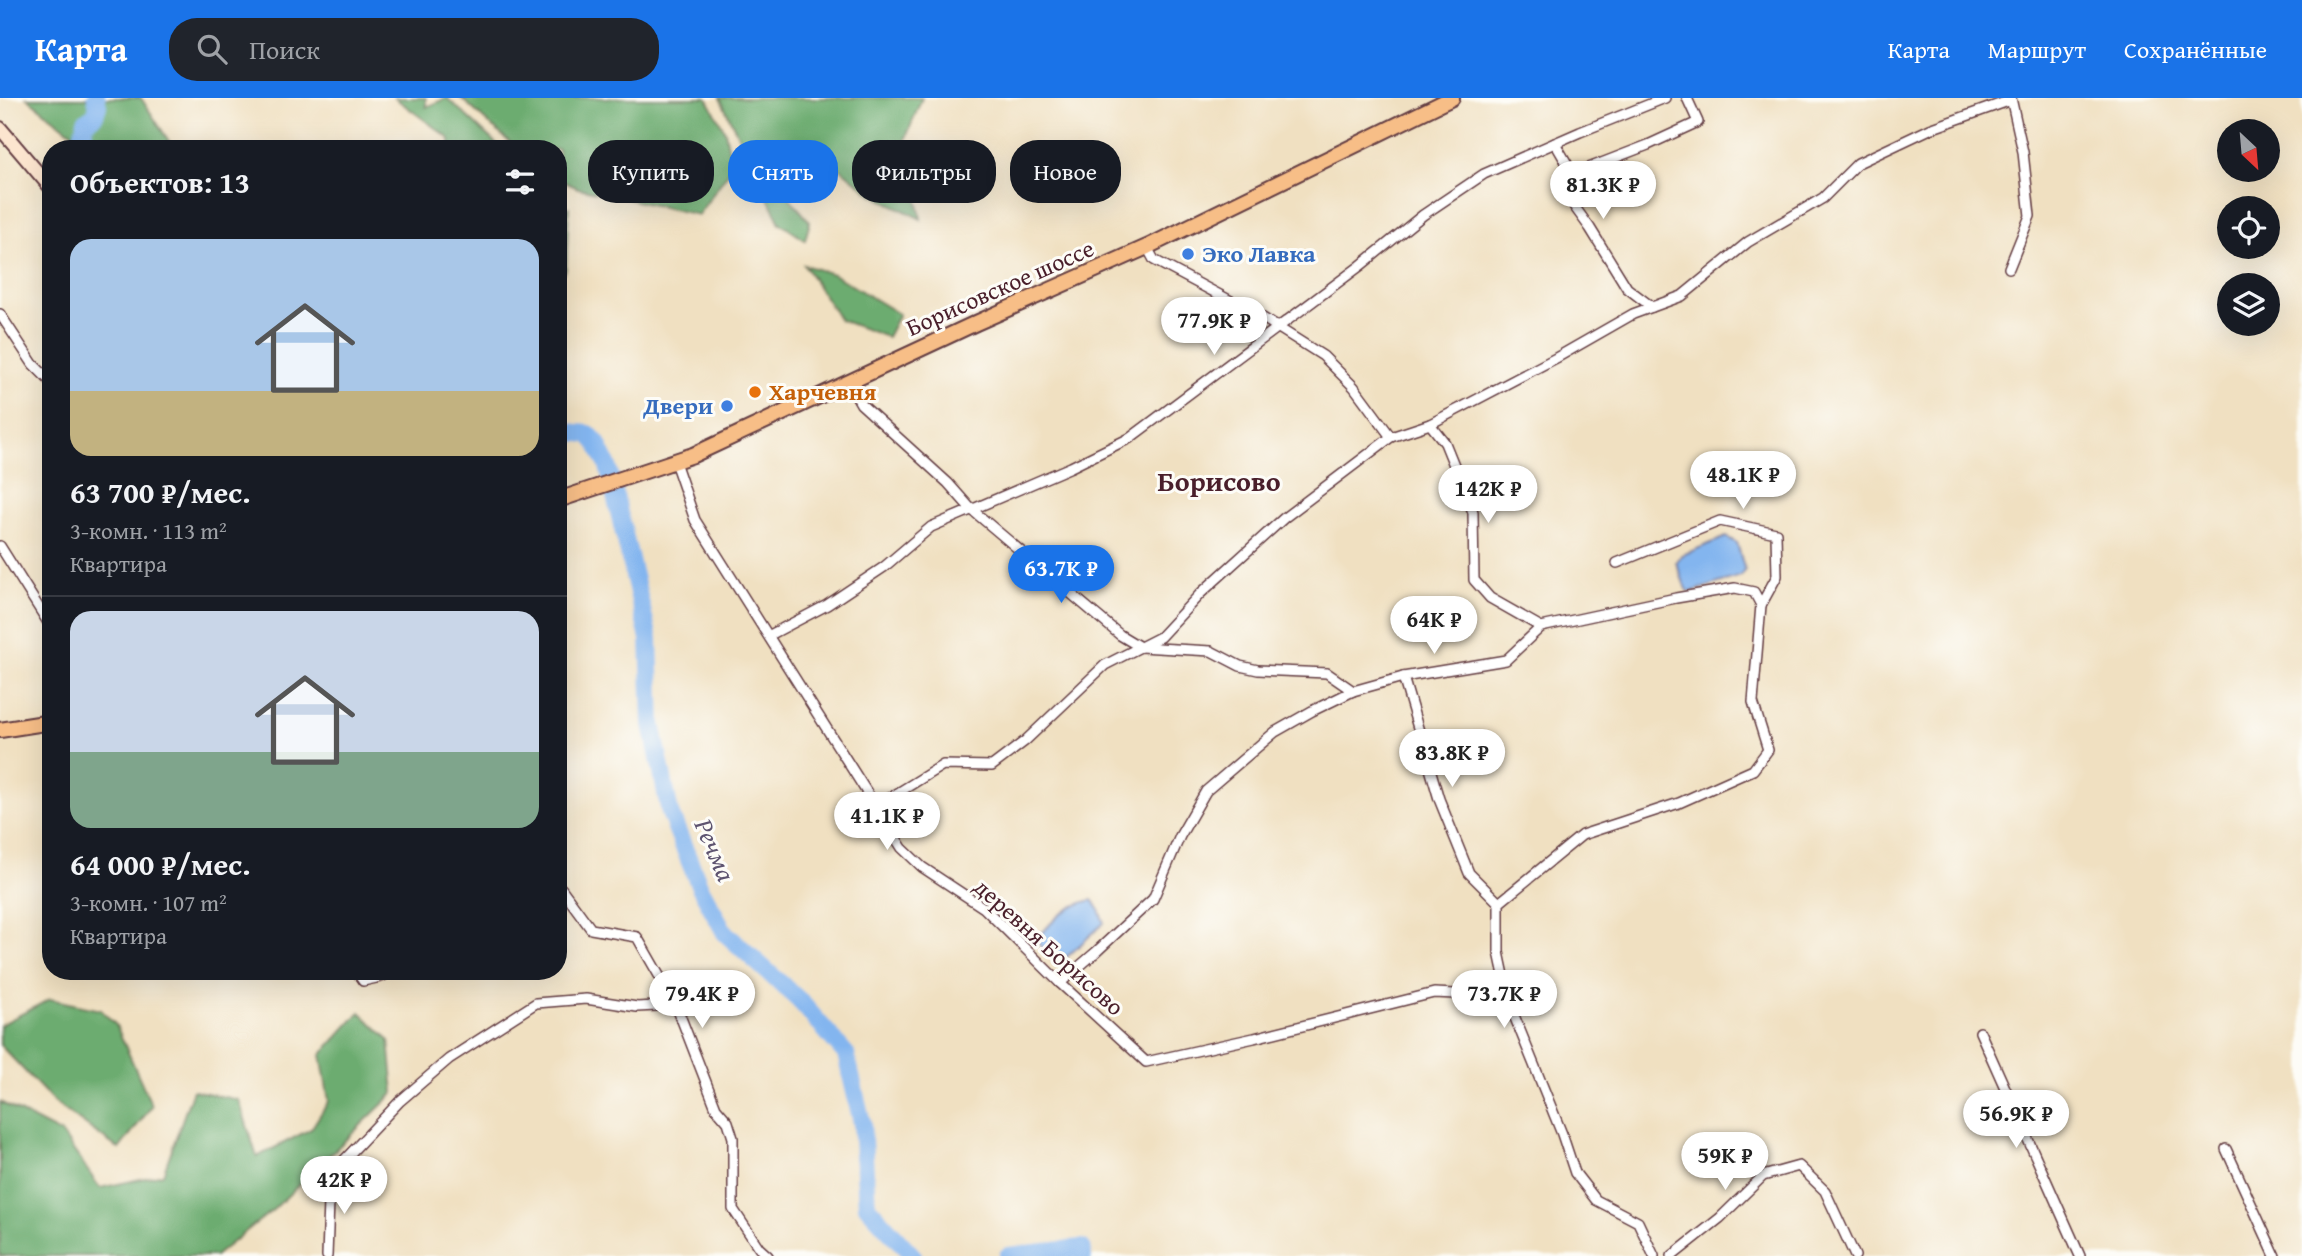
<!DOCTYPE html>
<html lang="ru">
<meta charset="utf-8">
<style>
body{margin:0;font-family:"Gentium Book Plus",serif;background:#20242c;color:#f1f3f6;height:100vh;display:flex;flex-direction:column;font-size:26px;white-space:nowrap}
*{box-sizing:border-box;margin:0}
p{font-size:23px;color:#9ea1a6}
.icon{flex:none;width:38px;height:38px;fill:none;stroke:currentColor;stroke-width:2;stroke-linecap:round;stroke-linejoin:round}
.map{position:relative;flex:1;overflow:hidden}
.drawer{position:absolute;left:42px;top:42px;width:525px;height:840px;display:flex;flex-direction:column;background:#171b24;border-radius:28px;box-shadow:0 7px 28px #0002}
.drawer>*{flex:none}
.top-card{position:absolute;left:588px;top:42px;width:665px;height:63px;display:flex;gap:14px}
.needle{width:46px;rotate:154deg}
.controls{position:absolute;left:2217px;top:21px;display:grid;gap:14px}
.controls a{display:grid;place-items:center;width:63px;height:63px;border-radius:50%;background:#171b24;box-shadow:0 7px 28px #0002;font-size:35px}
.price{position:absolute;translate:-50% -60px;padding:0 16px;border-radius:24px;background:#fff;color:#222;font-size:23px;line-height:46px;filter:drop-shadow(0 2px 4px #0008)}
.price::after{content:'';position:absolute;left:50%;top:42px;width:21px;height:16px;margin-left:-10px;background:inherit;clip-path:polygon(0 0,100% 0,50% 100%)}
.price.on{background:#1a73e8;color:#fff}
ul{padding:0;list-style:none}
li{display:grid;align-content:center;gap:14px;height:371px;padding:0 28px}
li+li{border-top:2px solid #363941}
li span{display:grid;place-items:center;height:217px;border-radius:21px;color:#555}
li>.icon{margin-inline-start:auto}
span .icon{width:126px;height:126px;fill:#fffc;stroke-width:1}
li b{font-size:30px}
h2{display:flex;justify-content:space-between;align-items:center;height:84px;padding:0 28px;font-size:30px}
.chip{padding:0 24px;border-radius:28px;background:#171b24;box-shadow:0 7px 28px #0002;font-size:24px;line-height:63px}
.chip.on{background:#1a73e8;color:#fff}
header{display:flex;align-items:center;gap:42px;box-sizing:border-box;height:98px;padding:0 35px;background:#1a73e8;color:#fff}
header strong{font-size:33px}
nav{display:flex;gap:38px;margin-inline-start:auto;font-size:24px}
.search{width:490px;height:63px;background:#20242c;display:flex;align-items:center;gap:18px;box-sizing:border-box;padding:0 24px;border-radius:28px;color:#9ea1a6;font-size:26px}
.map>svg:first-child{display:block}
.forest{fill:#6cac6f;stroke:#5b664d;stroke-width:2}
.water{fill:#83b5ef;stroke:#666a8d;stroke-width:2}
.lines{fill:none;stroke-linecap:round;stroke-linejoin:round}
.river{stroke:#83b5ef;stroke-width:18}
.street-casing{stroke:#633c42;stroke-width:12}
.secondary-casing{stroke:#633c42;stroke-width:16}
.primary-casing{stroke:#633c42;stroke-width:18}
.street{stroke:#fff;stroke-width:9}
.secondary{stroke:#fce5cf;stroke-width:12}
.primary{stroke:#f7be87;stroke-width:14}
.shop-dot{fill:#3f7fe0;stroke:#fdfcf7;stroke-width:2.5}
.food-dot{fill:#e8710a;stroke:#fdfcf7;stroke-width:2.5}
.labels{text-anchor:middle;stroke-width:6;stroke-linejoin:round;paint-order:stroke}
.shop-label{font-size:24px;font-weight:bold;fill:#366cbe;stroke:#fdfcf7;text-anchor:start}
.street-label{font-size:24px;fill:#4a1f2b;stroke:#fdfcf7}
.food-label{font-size:24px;font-weight:bold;fill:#c56008;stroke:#fdfcf7;text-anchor:start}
.water-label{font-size:26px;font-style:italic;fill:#5e5470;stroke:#fdfcf7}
.quarter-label{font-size:28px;font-weight:bold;fill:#4a1f2b;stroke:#fdfcf7}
</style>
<header>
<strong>Карта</strong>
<div class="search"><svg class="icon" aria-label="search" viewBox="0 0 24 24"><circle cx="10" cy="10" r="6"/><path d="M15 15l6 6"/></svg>Поиск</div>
<nav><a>Карта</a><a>Маршрут</a><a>Сохранённые</a></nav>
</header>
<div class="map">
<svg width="2302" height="1158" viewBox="0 0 2302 1158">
<rect width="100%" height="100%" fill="#fdfcf7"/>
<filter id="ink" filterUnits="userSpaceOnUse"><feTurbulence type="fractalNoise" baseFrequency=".0143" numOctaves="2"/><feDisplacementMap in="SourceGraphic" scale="14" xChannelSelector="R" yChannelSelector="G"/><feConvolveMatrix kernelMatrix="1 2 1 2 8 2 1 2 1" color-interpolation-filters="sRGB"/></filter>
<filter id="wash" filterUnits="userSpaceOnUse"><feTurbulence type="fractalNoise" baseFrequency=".00686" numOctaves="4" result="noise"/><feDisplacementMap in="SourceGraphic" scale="28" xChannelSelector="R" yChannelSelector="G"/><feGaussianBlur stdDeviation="1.57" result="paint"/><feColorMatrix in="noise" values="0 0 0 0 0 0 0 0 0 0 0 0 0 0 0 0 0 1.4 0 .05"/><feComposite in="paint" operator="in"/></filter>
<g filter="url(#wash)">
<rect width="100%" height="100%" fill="#f0e0c1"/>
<g class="forest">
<path d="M27 0H141L174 51H93Z"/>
<path d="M395 0H426V9L447 0 502 51H450V41Z"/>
<path d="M461 0H707L725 33 732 69 698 117 578 90 558 81V51H517Z"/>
<path d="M720 0H922L905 42 921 121 873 97 825 58 791 67 789 99 810 124 805 142 780 125Z"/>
<path d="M569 109 566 171 558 182V112Z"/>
<path d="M804 167 833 176 899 216 887 239 840 222Z"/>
<path d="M50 901 101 912 116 927 152 1008 119 1051 55 1005 0 947V927Z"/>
<path d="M360 914 389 942 394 995 274 1111 215 1158H0V1004L62 1036 100 1090 163 1076 193 992 239 1002 257 1059 311 1031 329 1003 321 957Z"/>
</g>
<g class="water">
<path d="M1726 439 1737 445 1745 473 1741 478 1691 494 1686 491 1676 464 1682 457Z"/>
<path d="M1092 802 1098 809 1104 825 1058 867 1036 843C1051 823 1067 807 1092 802Z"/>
</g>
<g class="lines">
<g class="river">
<path d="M89 51 83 34 86 23 95 17 98 8 96 0"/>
<path d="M558 337 567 334 589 336 597 345 608 368 649 541 652 626 670 715 700 789 725 835 800 903 846 956 862 1025 867 1108 913 1158"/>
<path d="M1008 1158 1082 1150 1083 1158"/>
</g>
</g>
</g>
<g filter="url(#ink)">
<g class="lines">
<defs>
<g id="street">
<path d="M1555 45 1573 76 1574 108 1590 130 1627 190 1652 209"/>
<path d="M1573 76 1648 47 1698 24 1687 0"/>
<path d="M1147 149 1154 162 1263 220 1323 258 1354 289 1391 339"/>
<path d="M2009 170 2030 118 2023 54 2011 0"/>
<path d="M0 216 33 266 51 284"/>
<path d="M849 285 861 306 948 385 971 411 1120 537 1140 549 1211 553 1240 568 1258 572 1327 575 1353 593"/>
<path d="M1430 326 1445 345 1473 414 1474 482 1490 500 1541 529"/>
<path d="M675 364 695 422 902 750 922 769 984 810 1060 885 1146 964 1254 940 1434 895 1477 897 1511 910 1562 1036 1575 1075 1596 1102 1638 1124 1654 1158"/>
<path d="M0 448 51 529"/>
<path d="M1617 465 1720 423 1776 435 1777 478 1761 507"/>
<path d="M770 537 827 507 884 469 931 429 1071 369 1130 340 1360 168 1423 117 1484 76 1580 34 1665 0"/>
<path d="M1403 579 1439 701 1469 775 1499 805"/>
<path d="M875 709 943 667 992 668 1025 643 1105 567 1160 539 1201 495 1284 420 1391 339 1430 326 1556 260 1633 216 1682 198 1748 144 1823 100 1858 65 1930 31 2011 2"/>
<path d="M558 791 561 790 591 831 637 839 676 907 716 1010 728 1024 733 1040V1111L759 1150 768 1158"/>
<path d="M356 873 363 883 381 879 392 873"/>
<path d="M1060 885 1096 854 1153 801 1180 738 1206 693 1275 634 1312 613 1353 593 1403 579 1506 562 1541 529 1676 500 1735 490 1754 494 1761 507 1753 604 1768 652 1753 672 1679 705 1582 737 1499 805V854L1511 910"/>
<path d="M1980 934 2080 1158"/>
<path d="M2226 1051 2275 1158"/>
<path d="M327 1158 330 1077 400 1003 449 961 536 905 586 901 637 909 676 907"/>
<path d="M1672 1158 1720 1120 1763 1078 1799 1068 1825 1093 1855 1158"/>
</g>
<path id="secondary" d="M0 30 51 90"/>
<g id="primary">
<path d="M558 402 693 357 976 225 1147 149 1452 0"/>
<path d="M0 632 51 624"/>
</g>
</defs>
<use href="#street" class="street-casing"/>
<use href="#secondary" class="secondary-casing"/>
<use href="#primary" class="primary-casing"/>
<use href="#street" class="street"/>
<use href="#secondary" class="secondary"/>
<use href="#primary" class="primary"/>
</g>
</g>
<g class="shop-dot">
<circle cx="1188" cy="156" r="7"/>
<circle cx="727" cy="308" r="7"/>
</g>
<circle class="food-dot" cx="755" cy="294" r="7"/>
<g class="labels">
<g class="shop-label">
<text x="1202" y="164">Эко Лавка</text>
<text x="713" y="316" text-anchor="end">Двери</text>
</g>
<g class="street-label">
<text transform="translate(1000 190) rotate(-24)" y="8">Борисовское шоссе</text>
<text transform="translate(1049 849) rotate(42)" y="8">деревня Борисово</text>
</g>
<g class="food-label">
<text x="769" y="302">Харчевня</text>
</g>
<g class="water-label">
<text transform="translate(715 752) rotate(67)" y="9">Речма</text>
</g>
<g class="quarter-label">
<text x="1219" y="393">Борисово</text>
</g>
</g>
</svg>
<div class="controls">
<a><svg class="needle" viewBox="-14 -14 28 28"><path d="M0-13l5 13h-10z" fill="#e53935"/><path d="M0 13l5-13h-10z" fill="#9ea1a6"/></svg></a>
<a><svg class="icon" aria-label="locate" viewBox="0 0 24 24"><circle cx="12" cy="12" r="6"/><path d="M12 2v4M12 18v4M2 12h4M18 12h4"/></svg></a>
<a><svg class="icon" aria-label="layers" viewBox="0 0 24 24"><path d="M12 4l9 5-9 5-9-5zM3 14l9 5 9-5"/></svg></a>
</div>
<b class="price" style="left:1603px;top:123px">81.3K ₽</b>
<b class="price" style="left:1214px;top:259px">77.9K ₽</b>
<b class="price" style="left:1743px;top:413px">48.1K ₽</b>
<b class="price" style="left:1488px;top:427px">142K ₽</b>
<b class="price on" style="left:1061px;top:507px">63.7K ₽</b>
<b class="price" style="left:1434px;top:558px">64K ₽</b>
<b class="price" style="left:1452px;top:691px">83.8K ₽</b>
<b class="price" style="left:887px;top:754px">41.1K ₽</b>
<b class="price" style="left:702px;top:932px">79.4K ₽</b>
<b class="price" style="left:1504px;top:932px">73.7K ₽</b>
<b class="price" style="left:2016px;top:1052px">56.9K ₽</b>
<b class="price" style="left:1725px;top:1094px">59K ₽</b>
<b class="price" style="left:344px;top:1118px">42K ₽</b>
<div class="top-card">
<a class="chip">Купить</a>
<a class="chip on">Снять</a>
<a class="chip">Фильтры</a>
<a class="chip">Новое</a>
</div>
<section class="drawer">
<h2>Объектов: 13<svg class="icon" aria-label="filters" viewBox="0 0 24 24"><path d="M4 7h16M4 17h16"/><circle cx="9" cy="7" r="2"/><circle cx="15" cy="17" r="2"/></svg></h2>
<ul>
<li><span style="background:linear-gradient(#a9c7e8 70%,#c2b280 0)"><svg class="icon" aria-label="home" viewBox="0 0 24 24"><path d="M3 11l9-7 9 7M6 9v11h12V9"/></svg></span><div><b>63 700 ₽/мес.</b><p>3-комн. · 113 m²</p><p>Квартира</p></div></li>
<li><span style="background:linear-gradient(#c9d6e8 65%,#7fa58c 0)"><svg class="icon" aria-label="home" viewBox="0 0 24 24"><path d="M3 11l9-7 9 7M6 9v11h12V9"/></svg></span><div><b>64 000 ₽/мес.</b><p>3-комн. · 107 m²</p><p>Квартира</p></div></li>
</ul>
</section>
</div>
